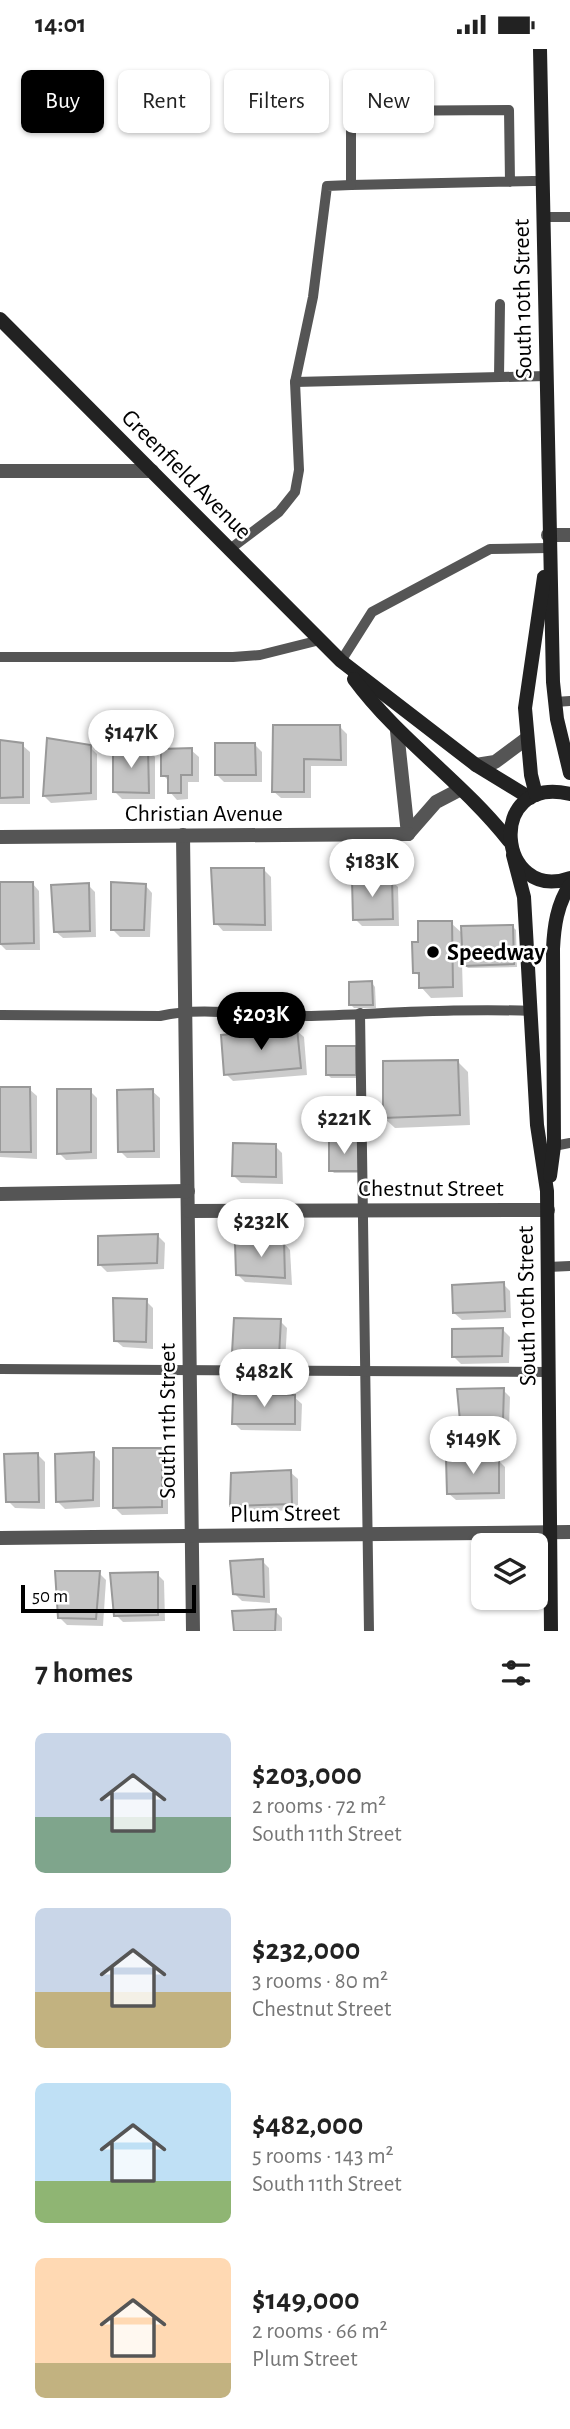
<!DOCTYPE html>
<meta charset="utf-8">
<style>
body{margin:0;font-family:"Alegreya Sans",sans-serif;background:#f6f6f6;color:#222;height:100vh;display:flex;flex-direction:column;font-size:26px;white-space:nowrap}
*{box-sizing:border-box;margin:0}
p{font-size:23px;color:#767676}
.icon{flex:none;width:38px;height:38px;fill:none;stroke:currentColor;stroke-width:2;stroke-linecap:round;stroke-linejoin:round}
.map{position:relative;height:1582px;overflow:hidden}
.details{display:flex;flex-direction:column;background:#fff;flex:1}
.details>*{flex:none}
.guide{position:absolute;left:21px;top:21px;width:528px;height:63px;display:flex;gap:14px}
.controls{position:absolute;left:471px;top:1484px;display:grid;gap:14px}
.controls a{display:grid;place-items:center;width:77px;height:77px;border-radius:10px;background:#fff;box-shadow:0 2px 5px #0004;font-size:35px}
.scale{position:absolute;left:21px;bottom:18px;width:175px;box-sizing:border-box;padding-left:7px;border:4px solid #000;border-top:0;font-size:19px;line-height:24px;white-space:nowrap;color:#000;-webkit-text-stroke:5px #fff;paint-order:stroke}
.price{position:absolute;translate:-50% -60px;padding:0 16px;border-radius:24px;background:#fff;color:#222;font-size:23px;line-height:46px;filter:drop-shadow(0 2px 4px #0008)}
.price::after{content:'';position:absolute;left:50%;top:42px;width:21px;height:16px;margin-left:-10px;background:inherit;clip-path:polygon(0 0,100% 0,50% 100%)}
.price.active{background:#000;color:#fff}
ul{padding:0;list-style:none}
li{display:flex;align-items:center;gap:21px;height:175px;padding:0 35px}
li span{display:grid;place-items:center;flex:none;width:196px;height:140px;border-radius:10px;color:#555}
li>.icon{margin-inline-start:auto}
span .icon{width:84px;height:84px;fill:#fffc;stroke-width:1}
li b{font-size:30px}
h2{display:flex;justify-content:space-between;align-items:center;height:84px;padding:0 35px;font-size:30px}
.pill{padding:0 24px;border-radius:10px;background:#fff;box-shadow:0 2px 5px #0004;font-size:24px;line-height:63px}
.pill.active{background:#000;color:#fff}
.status{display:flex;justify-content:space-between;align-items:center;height:49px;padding:0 35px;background:#fff;direction:ltr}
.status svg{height:19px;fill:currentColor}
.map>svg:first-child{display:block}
.shadow{fill:#0003}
.building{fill:#c4c4c4;stroke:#999;stroke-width:2}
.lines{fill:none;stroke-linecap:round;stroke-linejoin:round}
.service{stroke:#555;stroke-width:10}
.minor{stroke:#555;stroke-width:14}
.tertiary{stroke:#555;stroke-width:14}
.secondary{stroke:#222;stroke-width:14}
.poi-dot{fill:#000;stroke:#fff;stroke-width:2.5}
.labels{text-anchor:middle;stroke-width:5;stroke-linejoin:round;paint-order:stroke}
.street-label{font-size:24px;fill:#000;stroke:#fff}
.poi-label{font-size:24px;font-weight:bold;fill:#000;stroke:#fff;text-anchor:start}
</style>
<div class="status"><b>14:01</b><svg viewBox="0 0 49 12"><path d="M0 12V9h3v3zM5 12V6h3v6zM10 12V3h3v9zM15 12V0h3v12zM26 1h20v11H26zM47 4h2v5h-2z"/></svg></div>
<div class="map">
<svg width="570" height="1582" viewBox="0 0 570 1582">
<rect width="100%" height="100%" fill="#fff"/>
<g class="shadow">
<path d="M275 678H340L347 685V717H311V749H281L273 742Z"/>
<path d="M0 693 22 696 30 703V755H0Z"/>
<path d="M255 696 262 703V733H224L217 726Z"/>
<path d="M90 698 97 705V751L51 754 44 747Z"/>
<path d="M148 700 155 708V750H122L115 743Z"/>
<path d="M191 701 199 708V733H188V750L177 751 170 743V733L163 726Z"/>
<path d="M264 821 271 828 272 882H223L216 874Z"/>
<path d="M391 831 398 838 399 877H362L355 870Z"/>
<path d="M0 834H32L39 842 40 901H6L0 895Z"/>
<path d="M88 836 95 843 96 888 63 889 55 882Z"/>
<path d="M145 836 152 844 150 888H120L113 881Z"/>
<path d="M451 874 463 885 512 877 516 881 517 918 468 919 462 914 463 948 431 949 421 938V929L415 923 419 894Z"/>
<path d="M372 934 375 938 376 959H354L351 956Z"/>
<path d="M296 981 304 988 307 1026 233 1032 226 1025Z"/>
<path d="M355 998 358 1029H331L328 1026Z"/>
<path d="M457 1012 468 1023 470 1076 395 1079 384 1069Z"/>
<path d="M0 1040H29L37 1047V1110L0 1108Z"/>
<path d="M90 1042 97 1049V1110L66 1111 59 1104Z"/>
<path d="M152 1042 160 1049V1109H127L120 1102Z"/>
<path d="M358 1094 361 1124H334L331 1121Z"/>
<path d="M275 1097 282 1104 283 1135 241 1134 234 1127Z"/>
<path d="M158 1187 165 1194 164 1220 107 1223 100 1216Z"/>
<path d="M283 1193 290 1201 292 1236 245 1233 238 1226Z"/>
<path d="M503 1235 510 1242 511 1269 462 1271 454 1264Z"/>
<path d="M146 1252 153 1259V1300L123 1298 115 1291Z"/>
<path d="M280 1272 287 1279 285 1313 241 1310 234 1303Z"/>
<path d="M503 1281 510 1288 509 1314 461 1315 454 1308Z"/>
<path d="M503 1341 510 1348 509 1378 469 1379 462 1371Z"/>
<path d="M294 1348 302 1355 301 1382 241 1381 234 1374Z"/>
<path d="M161 1401 168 1408V1465L122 1466 114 1458Z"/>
<path d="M93 1405 100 1412V1458L65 1460 58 1453Z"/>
<path d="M38 1406 45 1413V1460L15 1459 8 1452Z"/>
<path d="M498 1411 505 1418V1450L456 1451 448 1444Z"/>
<path d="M290 1423 298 1430V1461L239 1463 232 1456Z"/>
<path d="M262 1512 269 1519 270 1554 242 1552 235 1545Z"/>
<path d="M99 1524 106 1531 103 1577 67 1576 60 1569Z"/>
<path d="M157 1525 164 1532 165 1572 123 1573 116 1566Z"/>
<path d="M275 1562 282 1569V1582H236Z"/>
</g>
<g class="building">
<path d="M273 676H340L341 711 304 710V743H272Z"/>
<path d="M47 689 91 696V744L43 747Z"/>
<path d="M0 691 23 694V748L0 749Z"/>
<path d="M215 694H255L256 726H215Z"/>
<path d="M113 698 148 699 149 744 113 743Z"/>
<path d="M192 699V726H181V744H168V727H161V700Z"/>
<path d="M211 819H264L265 876 214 875Z"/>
<path d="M392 829 393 870 353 871 352 830Z"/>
<path d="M0 833H33L34 894 0 895Z"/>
<path d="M111 833 146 835 144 881H111Z"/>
<path d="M89 834 90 882 54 883 51 836Z"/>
<path d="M418 872H452L453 938 419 939V924H413L412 893H418Z"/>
<path d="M513 876 514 915 463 917 461 877Z"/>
<path d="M372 932 373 956H349V933Z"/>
<path d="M297 979 301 1019 224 1026 221 986Z"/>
<rect x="326" y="997" width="30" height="29"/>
<path d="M458 1011 460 1066 383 1069V1012Z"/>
<path d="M0 1038H30L31 1103H0Z"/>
<path d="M57 1040H91V1103L57 1105Z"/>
<path d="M153 1040 154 1102 118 1103 117 1041Z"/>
<path d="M329 1092H358L359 1122H329Z"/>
<path d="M233 1094 276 1095V1128L232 1127Z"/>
<path d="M158 1185 157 1214 98 1216V1187Z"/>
<path d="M284 1192 285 1229 236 1226 235 1194Z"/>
<path d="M504 1233 505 1262 453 1264 452 1236Z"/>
<path d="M113 1249 147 1250 146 1293 114 1292Z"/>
<path d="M234 1269 281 1270 279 1307 232 1304Z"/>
<path d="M503 1279 502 1307 452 1308V1280Z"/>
<path d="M504 1339 503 1371 460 1372 457 1340Z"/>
<path d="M233 1345 295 1346V1375H232Z"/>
<path d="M113 1399H162V1458L113 1459Z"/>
<path d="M94 1403 93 1451 56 1453 55 1405Z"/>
<path d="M38 1404 39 1453H6L4 1405Z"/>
<path d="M446 1409H499V1444L447 1445Z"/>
<path d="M291 1421 292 1455 230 1457 231 1424Z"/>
<path d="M263 1510 264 1548 233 1545 230 1512Z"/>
<path d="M55 1522H100L96 1570 58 1569Z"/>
<path d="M158 1523V1566L114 1567 110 1524Z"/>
<path d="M276 1560 275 1582H234L232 1562Z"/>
</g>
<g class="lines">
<g class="service">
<path d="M510 133 509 61 351 62V136L533 132H543"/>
<path d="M544 168H570"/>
<path d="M499 328 500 255"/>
<path d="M295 333 546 327"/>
<path d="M230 500 279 463 295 443 299 421 295 333 313 248 327 137 351 136"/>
<path d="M0 608H233L260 606 320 591"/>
<path d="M341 612 372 563 490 500 548 499"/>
<path d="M555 653 570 652"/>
<path d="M360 964 369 1582"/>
<path d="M0 966 160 967C209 956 256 969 305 967 381 965 456 959 532 962"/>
<path d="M554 1097 570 1094"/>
<path d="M548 1218 570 1217"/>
<path d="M0 1320 549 1323"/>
</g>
<g class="minor">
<path d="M0 422H152"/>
<path d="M548 486H570"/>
<path d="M397 682 408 785"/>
<path d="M408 785 436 753 459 741"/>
<path d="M183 786 193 1582"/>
<path d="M0 788 408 785"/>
<path d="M0 1145 188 1142"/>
<path d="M189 1162 548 1161"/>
<path d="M0 1489 570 1483"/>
</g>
<path class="tertiary" d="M476 716 495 713 526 690"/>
<g class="secondary">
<path d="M540 0 553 633 557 670 570 724"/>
<path d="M0 270 341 612 476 716 530 749"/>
<path d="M354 630C399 691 463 733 509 792"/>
<path d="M570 745C484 725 498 855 570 829"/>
<path d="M536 746 531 726 525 659 544 528"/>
<path d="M513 806 524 848 537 1076 547 1142 551 1582"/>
<path d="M550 1127 554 1097 553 900C554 878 557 855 570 836"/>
</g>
</g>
<circle class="poi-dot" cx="433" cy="903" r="7"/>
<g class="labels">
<g class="street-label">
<text transform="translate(522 250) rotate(-91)" y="8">South 10th Street</text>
<text transform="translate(187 425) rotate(45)" y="8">Greenfield Avenue</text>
<text x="204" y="772">Christian Avenue</text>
<text x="431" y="1147">Chestnut Street</text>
<text transform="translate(526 1257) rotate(-91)" y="8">South 10th Street</text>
<text transform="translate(167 1372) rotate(-90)" y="8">South 11th Street</text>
<text transform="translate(285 1464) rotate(-1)" y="8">Plum Street</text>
</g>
<g class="poi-label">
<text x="447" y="911">Speedway</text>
</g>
</g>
</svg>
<div class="controls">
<a><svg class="icon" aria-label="layers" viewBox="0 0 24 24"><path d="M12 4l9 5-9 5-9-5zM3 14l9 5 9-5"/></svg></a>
</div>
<div class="scale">50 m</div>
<b class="price" style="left:131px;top:721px">$147K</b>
<b class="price" style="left:372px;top:850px">$183K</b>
<b class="price active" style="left:261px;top:1003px">$203K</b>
<b class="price" style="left:344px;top:1107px">$221K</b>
<b class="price" style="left:261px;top:1210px">$232K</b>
<b class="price" style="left:264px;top:1360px">$482K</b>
<b class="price" style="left:473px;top:1427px">$149K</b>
<div class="guide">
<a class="pill active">Buy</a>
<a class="pill">Rent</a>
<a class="pill">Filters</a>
<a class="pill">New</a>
</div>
</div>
<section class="details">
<h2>7 homes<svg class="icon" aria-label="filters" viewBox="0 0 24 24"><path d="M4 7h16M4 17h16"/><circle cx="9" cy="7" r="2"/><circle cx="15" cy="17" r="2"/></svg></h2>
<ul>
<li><span style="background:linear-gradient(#c9d6e8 60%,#7fa58c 0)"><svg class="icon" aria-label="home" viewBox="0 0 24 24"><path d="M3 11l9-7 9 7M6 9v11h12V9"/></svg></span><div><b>$203,000</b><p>2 rooms · 72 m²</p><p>South 11th Street</p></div></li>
<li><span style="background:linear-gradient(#c9d6e8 60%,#c2b280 0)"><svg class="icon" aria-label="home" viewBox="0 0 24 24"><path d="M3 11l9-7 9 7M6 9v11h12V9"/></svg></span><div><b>$232,000</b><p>3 rooms · 80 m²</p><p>Chestnut Street</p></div></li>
<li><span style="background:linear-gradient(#bfe0f5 70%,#8fb573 0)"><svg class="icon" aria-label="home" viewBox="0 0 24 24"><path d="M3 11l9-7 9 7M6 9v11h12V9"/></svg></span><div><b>$482,000</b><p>5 rooms · 143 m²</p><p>South 11th Street</p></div></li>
<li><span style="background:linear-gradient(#ffd9b3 75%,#c2b280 0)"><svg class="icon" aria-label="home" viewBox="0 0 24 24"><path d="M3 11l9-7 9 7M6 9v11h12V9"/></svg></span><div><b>$149,000</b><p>2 rooms · 66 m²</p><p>Plum Street</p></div></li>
</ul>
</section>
